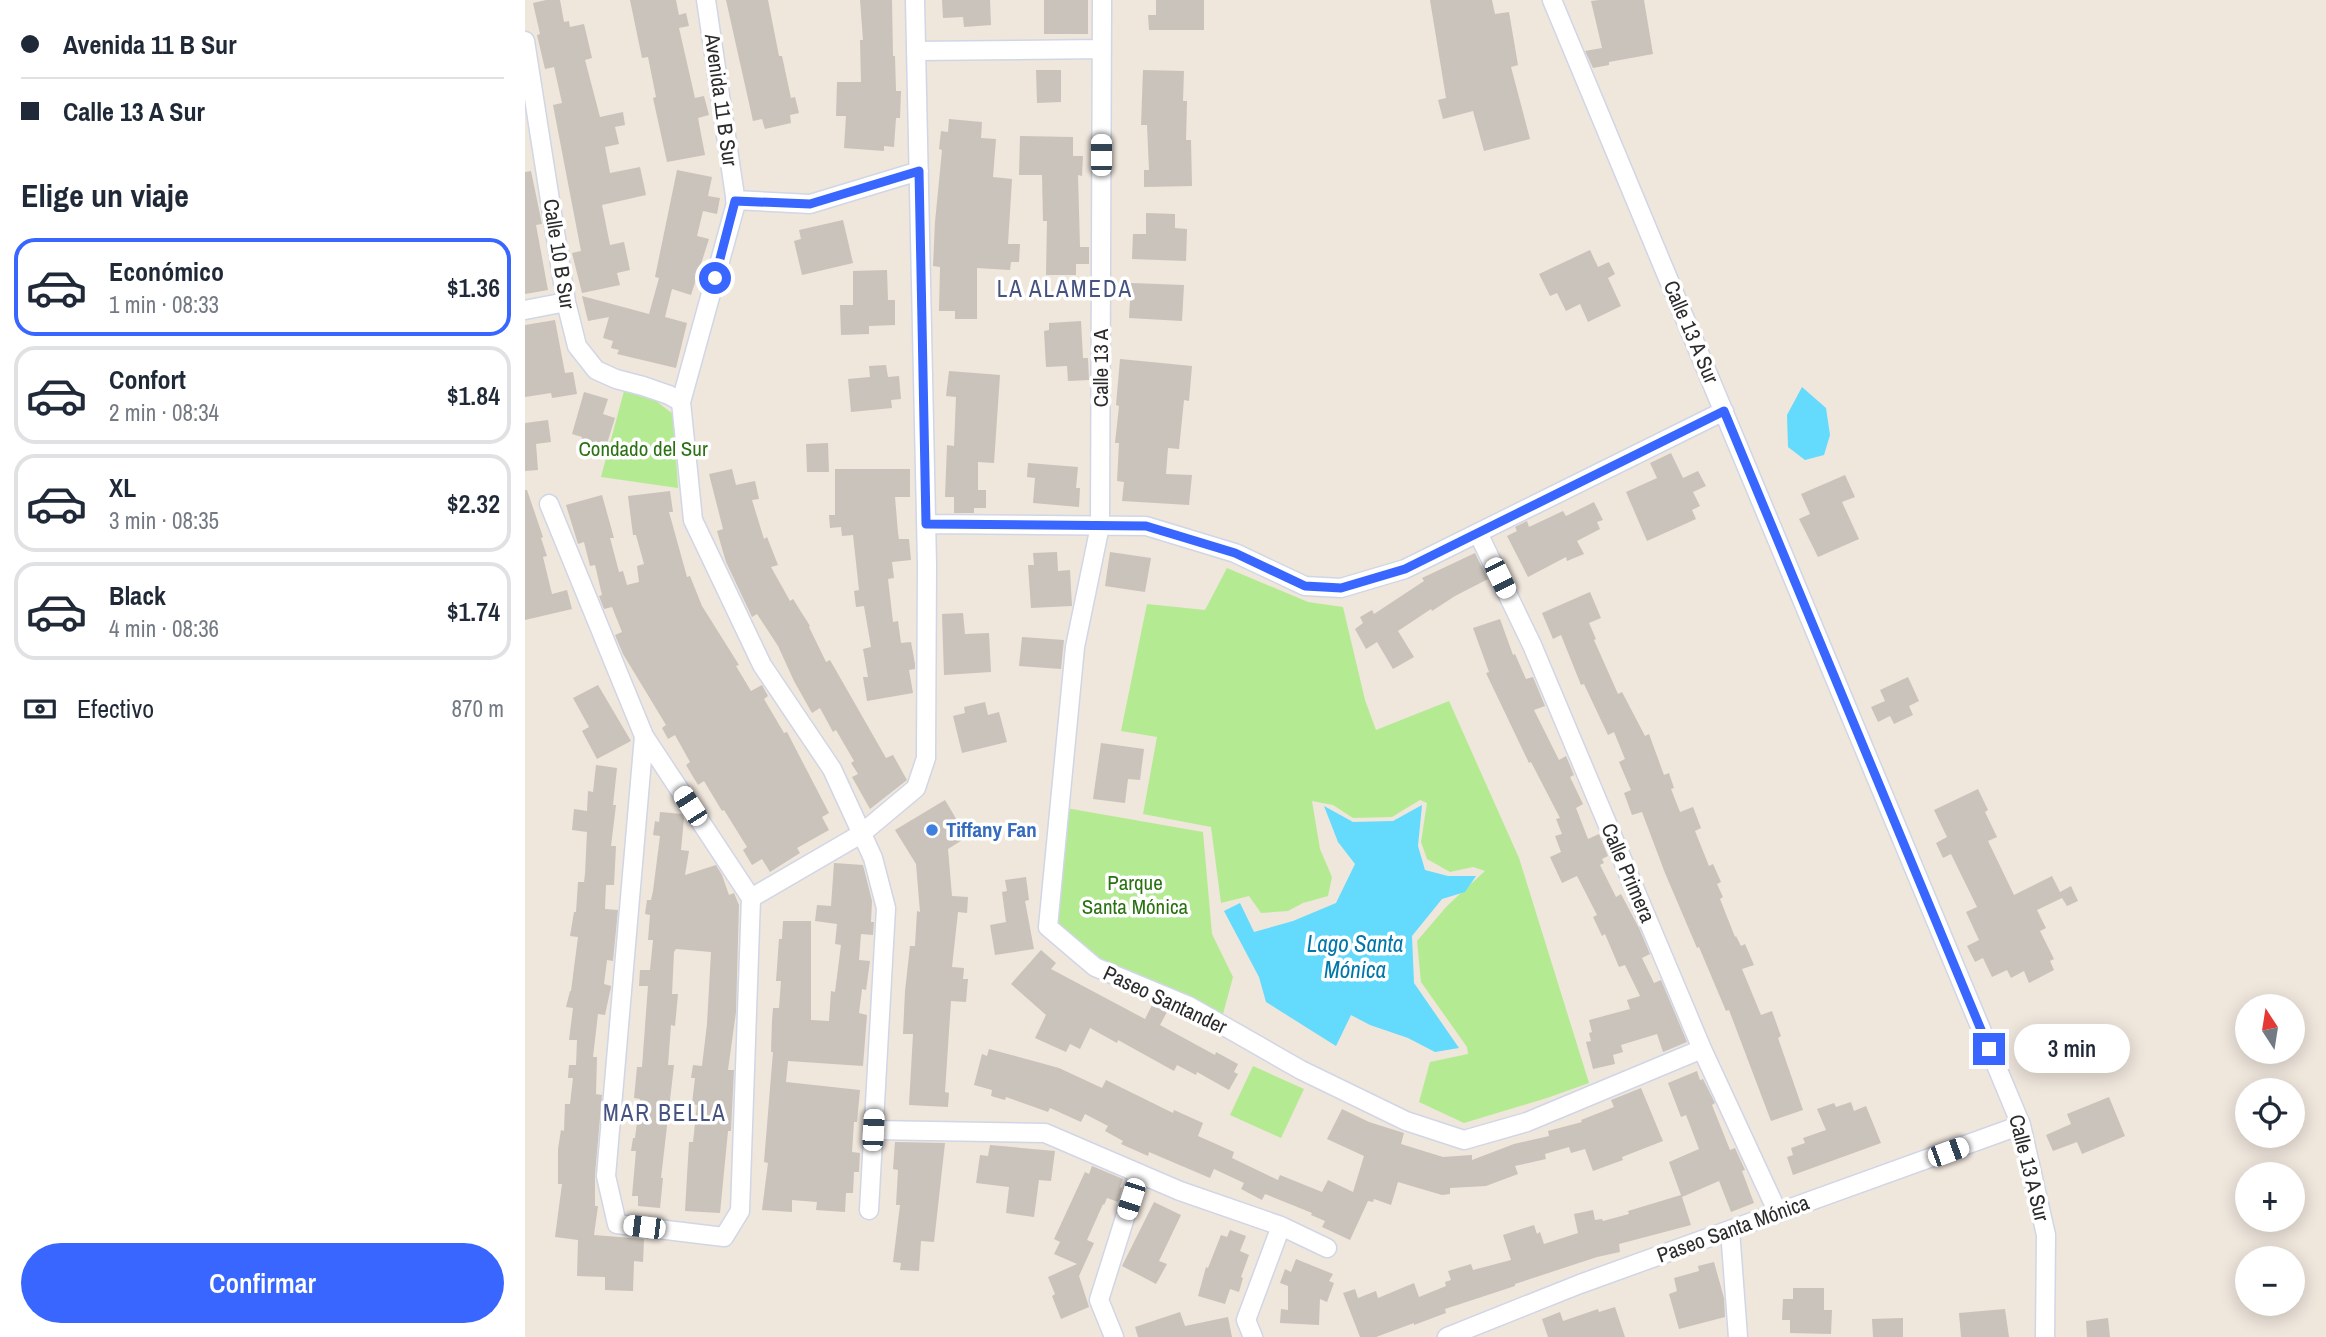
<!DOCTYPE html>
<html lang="es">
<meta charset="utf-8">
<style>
body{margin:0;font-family:"Archivo Narrow",sans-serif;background:#f6f6f7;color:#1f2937;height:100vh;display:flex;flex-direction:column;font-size:26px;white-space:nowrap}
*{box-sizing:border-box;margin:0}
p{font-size:23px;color:#747a83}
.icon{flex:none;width:38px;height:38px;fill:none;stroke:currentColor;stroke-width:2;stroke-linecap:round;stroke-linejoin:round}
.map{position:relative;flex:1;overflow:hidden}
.sheet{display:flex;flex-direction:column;background:#fff;width:525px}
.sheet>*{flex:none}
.guide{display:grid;align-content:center;height:154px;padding:0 21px;background:#fff}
.needle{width:46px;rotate:348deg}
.buttons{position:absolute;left:1710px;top:994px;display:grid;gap:14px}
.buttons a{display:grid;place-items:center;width:70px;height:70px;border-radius:50%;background:#fff;box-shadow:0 4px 18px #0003;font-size:35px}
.end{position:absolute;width:32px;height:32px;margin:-16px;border:9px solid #3866ff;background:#fff;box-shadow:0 0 0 4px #fff}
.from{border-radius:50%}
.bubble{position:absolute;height:49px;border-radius:24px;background:#fff;box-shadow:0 4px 18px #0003;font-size:23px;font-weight:600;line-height:49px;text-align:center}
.car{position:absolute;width:21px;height:42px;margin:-21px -10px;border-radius:9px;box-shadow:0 0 5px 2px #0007;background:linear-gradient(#fff 24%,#345 0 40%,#fff 0 76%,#345 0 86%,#fff 0)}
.guide b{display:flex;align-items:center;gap:24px;height:66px;font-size:26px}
.guide b+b{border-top:2px solid #e0e1e3}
.guide i{width:18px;height:18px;background:#1f2937}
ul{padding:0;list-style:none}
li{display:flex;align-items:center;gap:21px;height:98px;margin:0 14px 10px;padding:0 7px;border:4px solid #e0e1e3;border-radius:21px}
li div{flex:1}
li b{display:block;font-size:26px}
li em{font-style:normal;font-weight:600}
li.on{border-color:#3866ff}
li>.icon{width:63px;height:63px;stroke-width:1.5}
h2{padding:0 21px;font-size:32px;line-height:84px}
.pay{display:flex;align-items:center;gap:18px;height:77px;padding:0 21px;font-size:26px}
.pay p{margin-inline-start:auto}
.primary-button{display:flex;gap:14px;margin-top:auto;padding:14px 21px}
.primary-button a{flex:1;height:80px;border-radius:42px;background:#3866ff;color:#fff;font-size:28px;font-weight:600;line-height:80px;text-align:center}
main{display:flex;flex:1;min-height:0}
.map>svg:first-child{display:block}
.green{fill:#b4eb92}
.water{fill:#64dafc}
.building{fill:#cac3bb}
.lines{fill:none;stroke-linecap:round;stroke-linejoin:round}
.minor-casing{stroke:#d1d6e6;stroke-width:21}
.minor{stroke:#fff;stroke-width:18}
.route{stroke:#3866ff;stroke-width:9}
.shop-dot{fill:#3f7fe0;stroke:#fff;stroke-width:2.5}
.labels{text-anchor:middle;stroke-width:7;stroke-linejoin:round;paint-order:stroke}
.street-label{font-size:21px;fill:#2b2b2b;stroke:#fff}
.park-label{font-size:21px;fill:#2a7112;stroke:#fff}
.shop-label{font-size:21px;font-weight:bold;fill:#366cbe;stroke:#fff;text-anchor:start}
.neighbourhood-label{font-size:23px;letter-spacing:2px;fill:#465381;stroke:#fff}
.water-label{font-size:23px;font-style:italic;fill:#07a;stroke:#fff}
</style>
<main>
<section class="sheet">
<div class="guide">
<b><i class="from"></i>Avenida 11 B Sur</b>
<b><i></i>Calle 13 A Sur</b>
</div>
<h2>Elige un viaje</h2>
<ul>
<li class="on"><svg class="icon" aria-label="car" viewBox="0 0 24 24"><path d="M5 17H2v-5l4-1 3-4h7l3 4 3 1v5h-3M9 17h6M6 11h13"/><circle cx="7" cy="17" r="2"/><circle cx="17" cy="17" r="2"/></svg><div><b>Económico</b><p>1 min · 08:33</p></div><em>$1.36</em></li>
<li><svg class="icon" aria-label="car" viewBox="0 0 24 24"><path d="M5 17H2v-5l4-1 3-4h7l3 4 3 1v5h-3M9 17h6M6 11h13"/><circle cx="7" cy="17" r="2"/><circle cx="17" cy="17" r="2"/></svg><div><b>Confort</b><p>2 min · 08:34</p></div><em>$1.84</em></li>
<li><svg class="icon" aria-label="car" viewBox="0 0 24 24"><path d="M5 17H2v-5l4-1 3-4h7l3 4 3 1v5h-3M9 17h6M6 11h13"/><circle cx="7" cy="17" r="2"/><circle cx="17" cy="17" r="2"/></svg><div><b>XL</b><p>3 min · 08:35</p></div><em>$2.32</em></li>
<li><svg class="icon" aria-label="car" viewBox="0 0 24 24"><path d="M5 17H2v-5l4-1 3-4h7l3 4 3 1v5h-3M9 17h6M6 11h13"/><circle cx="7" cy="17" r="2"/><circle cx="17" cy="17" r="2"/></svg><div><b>Black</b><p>4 min · 08:36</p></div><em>$1.74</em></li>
</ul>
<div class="pay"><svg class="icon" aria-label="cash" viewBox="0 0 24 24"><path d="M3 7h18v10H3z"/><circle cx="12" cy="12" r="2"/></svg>Efectivo<p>870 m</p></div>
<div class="primary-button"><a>Confirmar</a></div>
</section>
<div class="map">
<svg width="1801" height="1337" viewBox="0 0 1801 1337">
<rect width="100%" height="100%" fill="#efe6dc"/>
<!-- green -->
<path class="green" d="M99,391L131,401L148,414L153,488L76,477Z
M702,568L783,602L818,607L840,700L851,730L924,701L994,858L1064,1083L1022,1098L939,1123L894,1102L905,1062L943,1054L942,1047L896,982L892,941L922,906L960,871L948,867L925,872L902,859L896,842L902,803L895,800L867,817L828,818L808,805L787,801L795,849L807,877L803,896L778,903L763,911L736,913L724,896L696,903L686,827L618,814L632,737L596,731L622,604L680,610Z
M541,808L678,832L687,934L708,977L698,1014L664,997L576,962L531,921Z
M728,1066L779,1089L756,1138L705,1115Z"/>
<!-- water -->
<path class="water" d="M1277,387L1301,408L1305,435L1299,455L1280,460L1263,447L1262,415Z
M897,805L893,846L900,870L923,876H951L940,892L917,899L887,936L889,983L934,1048L910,1052L883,1038L845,1025L826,1015L811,1046L741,1002L734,977L699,911L715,903L729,932L768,921L811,903L830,864L813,842L799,806L828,822L868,821Z"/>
<!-- building -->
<path class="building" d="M21,0H35L39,22L44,21L45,27L59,24L67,58L60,60L75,117L98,112L100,125L90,127L94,144L80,147L85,173L115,167L121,195L77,205L85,245L99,242L105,270L92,273L95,285L57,293L47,253L56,251L28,105L37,103L29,67L20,69L12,35L15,34L8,3Z
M105,0H151L154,15L161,13L164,26L154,28L170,98L179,96L184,115L173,118L180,155L142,162L128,98L131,97L123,57L117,58Z
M201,0H243L254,56H257L266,98L270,97L274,113L265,115L266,123L240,129L237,119L228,121Z
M335,0H367L368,56H370L371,91H376L375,118H371L369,147L359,146V151L319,148L321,116H311L312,82H336L335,40H338Z
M417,0H465L466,25L439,27L438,17L418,18Z
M519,0H563V34H519Z
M631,0H679V30H624L623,15H631Z
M905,0H967L970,14L984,12L993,65L986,67L1005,139L959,151L948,111L918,119L913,100L921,98Z
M1074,0H1119L1128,54L1084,62V65L1068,68L1060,51L1077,48L1066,1Z
M511,70H536V102L512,103Z
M618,70L659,71L658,101H662L661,140H666L667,186L619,187V170H624L622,125H616Z
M424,119L457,122L456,138L471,139L468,177L487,179L483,244H495L494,262H486L485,270L452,268V319H430V311H414L415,267L408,266L410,222L417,150L414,149L416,131L423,132Z
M495,136L548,137V156H558L557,176L553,175L555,247H564V264H551V275H521L522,221H518L517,175H494Z
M152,170L187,177L183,196L195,198L192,214L178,211L172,236L184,239L166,295L147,289L140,317L162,323L151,368L92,354L94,350L86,348L88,341L78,338L84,317L63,321L57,296L124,314L134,278L130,277Z
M6,171L17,224L11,225L23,290L0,294V172Z
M621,213L650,214V228L662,229L661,261L607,259L608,234H621Z
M318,220L328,263L277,275L269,241L276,239L274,230Z
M1065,250L1073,267L1084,262L1090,274L1083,278L1096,306L1063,322L1055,304L1041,311L1032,293L1025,296L1014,274Z
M362,270L363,300H370V325L344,326V334L316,335L315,305H328V271Z
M606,283L659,285L657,321L604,318Z
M30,320L40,373L48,372L52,394L27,398L26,393L0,397V325Z
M556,321L558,358H563L564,380L543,381L542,366L521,367L519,331L524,330V323Z
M595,359L667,366L664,401L659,400L654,449L643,448L641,474L667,475L664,505L597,501L599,482L592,481L594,443H590L594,406L591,405Z
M361,365L363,377L374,376L376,399L366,400L367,408L326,412L323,379L345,377L344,366Z
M424,371L475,375L469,463L453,462V490H461V508H449V513H429V497H420L422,445L429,446L431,397L421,396Z
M59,392L83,399L78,414L90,418L80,450L56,443L57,437L47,434Z
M23,420L26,442L11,444L13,470L0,471V423Z
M303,443L304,472H282L281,444Z
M1146,453L1158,478L1173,471L1181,486L1168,492L1175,506L1167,510L1171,519L1122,541L1101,492L1132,478L1125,463Z
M503,463L553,467L551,488H555L554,507L508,503L510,478L502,477Z
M207,469L211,485L230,481L234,499L227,500L239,539L242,537L253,565L246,567L265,601L268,599L285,626L284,627L301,662L305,660L361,758L368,755L382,780L345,809L327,777L333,774L326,763L329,761L311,730L308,732L295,708L287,713L269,681L253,646L232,614L227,617L201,562L192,531L198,529L184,474Z
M310,469H385V497H370L373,533L374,539H384L386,560L367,562L369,578L363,579L368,622L373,621L376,643L386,642L390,664V669L384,670L388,693L342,701L338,677H343L338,649L346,647L339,606L331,607L329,591L334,590L328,535L317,536L316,527L305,528L304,515H310Z
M1320,475L1330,497L1317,502L1334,539L1293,557L1274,519L1285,514L1276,494Z
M0,490H2L18,537L16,538L22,556L18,557L27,594L42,590L47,609L0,620Z
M145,491L148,512H144L162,577L165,576L177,606L214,665L211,666L226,691L237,685L243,696L239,699L259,733L262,732L304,813L297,817L304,830L272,848L275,853L245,872L237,859L227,865L218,850L222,847L199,810L197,811L179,781L173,785L161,765L165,762L150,735L143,739L137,728L141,725L98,654L90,635L97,632L87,607L79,609L74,596L77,595L70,565L65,566L59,542L53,544L41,505L77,495L89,538H85L94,572L98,571L102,585L114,582L112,566L119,564L111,535H108L103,496Z
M1069,502L1078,520L1072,522L1075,529L1052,541L1059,554L1042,561L1041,557L1003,577L982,536L992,531L990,527L1002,521L1004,527L1038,511L1041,516Z
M532,552L533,571L545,570L547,606L506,608L503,565H509L508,553Z
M585,552L626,558L620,592L580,586Z
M950,553L963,579L930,596L907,611L906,609L873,631L889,657L868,669L852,642L841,649L830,629L838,623L835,617L847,610L849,614L899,581L897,578Z
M1065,592L1076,618L1064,623L1071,639L1069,640L1093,694L1097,692L1120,736L1124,734L1139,775L1144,773L1149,788L1146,789L1155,812L1168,807L1176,828L1170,831L1184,866L1188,864L1196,882L1192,884L1198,897L1195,899L1210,937L1211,936L1216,946L1220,944L1229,965L1217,969L1236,1015L1247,1011L1256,1036L1253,1038L1278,1110L1246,1121L1204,1010L1201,1011L1174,947L1172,948L1140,873L1117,812L1107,815L1099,793L1106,790L1094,762L1100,759L1089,732L1083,735L1059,684L1056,685L1036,635L1028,639L1017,613Z
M438,613L440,634L464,633L466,672L419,675L417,614Z
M975,619L988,655L990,654L1001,679L1008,677L1020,706L1009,710L1034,760L1041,756L1049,775L1045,777L1058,804L1051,808L1063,839L1074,834L1083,856L1077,859L1079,863L1075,865L1091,897L1096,894L1114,928L1125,954L1117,958L1129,983L1136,980L1162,1042L1138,1052L1132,1034L1096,1045L1098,1052L1088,1055L1090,1064L1068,1069L1061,1042L1066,1041L1064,1033L1067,1032L1064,1020L1105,1009L1102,1000L1115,996L1100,965L1094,967L1080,934L1077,936L1068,917L1072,915L1052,876L1037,883L1025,857L1036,852L1030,836L1037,834L1031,819L1035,818L1006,762L1004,763L961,673L964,672L948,628Z
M497,637L539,640L536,669L494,666Z
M1383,677L1394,701L1384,706L1388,715L1369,724L1365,716L1353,722L1346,707L1360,701L1355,690Z
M73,685L106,741L72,759L57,731L64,727L48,698Z
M460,702L463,715L474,712L482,742L437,753L428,716L440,713L439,707Z
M576,743L619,749L615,780L603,779L600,803L568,799Z
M71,765L92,768L88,805H91L86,846H91L89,885H81L80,909L93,910L88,961L82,960L79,984L86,986V987L80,1015L73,1014L68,1057H72L71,1094L77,1095L70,1175V1206H73L69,1235L119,1239L118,1262L109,1261L108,1291L80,1290V1277L52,1276L53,1240L30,1237L37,1184H33V1149L36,1130L39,1131L40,1104H45L48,1078H43L44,1065H51L52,1040H44L48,1008L41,1007L45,991H46L53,937L45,936L49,912H51L53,882H59L60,874L62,832L47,830L49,809L62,811L63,791L68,792Z
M1453,789L1463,810L1460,812L1472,837L1463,841L1489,895L1527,876L1535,892L1546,886L1553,901L1542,906L1537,898L1512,910L1521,928L1515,931L1529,959L1525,961L1529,970L1504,983L1499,971L1486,978L1482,970L1467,977L1458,958L1450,962L1442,946L1454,940L1441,912L1452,907L1426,854L1418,858L1411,843L1422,837L1409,810Z
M420,800L442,837L423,849L427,896L443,897L442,913L433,912L427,967L439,968L438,979H443L441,1002L426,1001L420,1092L424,1093L423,1107L384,1105L388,1034H378L380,991L385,946H390L392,911L395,912L391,864L370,830Z
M135,812L157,814L159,818L156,850L164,851L160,875L191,865L197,875L204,895L209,893L214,905L211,1012L203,1070H209L206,1131H203L195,1213L160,1211L164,1142H168L172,1105L167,1104L170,1078H166L168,1065L177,1066L182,1024L186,952L151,949L149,952L147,994H153L150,1026L146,1025L143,1065H149L136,1178H138L135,1208L113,1206V1196H107L111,1151H106L108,1138H110L115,1099L109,1098L112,1067H117L123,986H114L115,970H125L128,940H123L125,915L120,914L122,900H126L128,891L135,836L128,835L130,821L134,822Z
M309,863L338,865L347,901L346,922H349L348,935L336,934L334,960L345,961L341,990L337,989L334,1013L342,1015L338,1066L263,1061L261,1082L335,1090L332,1122H329L327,1152L335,1153L334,1172H329L328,1193H321L320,1212L291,1210L292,1202L267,1200V1212L237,1210L243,1163L239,1162L248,1052H246L247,1021L248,1008H254L256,981H251L254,939H257L258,921H286V1020L304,1021L306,991L310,992L316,945L310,944L312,924L290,921L292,905L306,906Z
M501,877L504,900L500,901L509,949L470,955L465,925L481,922L477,892L482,891L480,880Z
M516,950L531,963L526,969L620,1019L627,1005L642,1012L635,1025L690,1055L691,1052L713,1064L709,1072L713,1074L704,1090L672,1072L671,1075L652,1065L649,1071L593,1040L592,1043L565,1028L555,1049L545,1044L541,1052L510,1038L521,1015L486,984Z
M464,1049L534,1068L577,1088L581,1080L648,1113L649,1110L678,1123L673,1136L709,1152L707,1158L753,1180L755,1175L797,1192L803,1180L828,1192L839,1156L802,1139L817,1109L844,1122L879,1133L876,1144L918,1157L947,1155V1160L989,1144L1024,1136L1023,1131L1057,1122L1056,1120L1089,1107L1086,1100L1116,1088L1138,1141L1097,1157L1098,1160L1068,1171L1060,1149L1046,1153L1044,1147L1020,1154L1021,1159L990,1166L993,1174L961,1186L925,1188V1194L917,1195L873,1182L866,1205L849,1199L848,1202L843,1201L825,1240L797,1227L800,1221L786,1215L787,1213L740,1194L737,1200L716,1189L719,1183L689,1169L685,1178L624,1152L623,1156L596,1144L598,1141L580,1131L583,1126L560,1114L556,1122L525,1108L523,1112L481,1097L480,1100L466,1096L467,1090L449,1085L457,1054L462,1056Z
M1172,1071L1175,1080L1178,1079L1190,1103L1187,1105L1205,1150L1210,1148L1220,1170L1217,1171L1229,1203L1206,1212L1194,1181L1157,1197L1166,1225L1094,1244L1095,1252L1072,1257L990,1284V1286L920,1309L921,1313L889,1325V1323L851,1337H835L818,1293L830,1289L833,1298L851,1291L853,1298L889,1283L894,1297L921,1286L920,1282L926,1280L923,1271L946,1264L948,1270L986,1260L978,1235L1009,1225L1012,1234L1015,1232L1019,1244L1053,1233L1049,1214L1068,1210L1070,1220L1077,1219L1078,1221L1104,1214L1103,1211L1156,1195L1144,1162L1174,1149L1161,1115L1156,1117L1143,1083Z
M1584,1097L1600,1136L1557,1154L1552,1142L1528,1151L1521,1135L1546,1124L1542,1114Z
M1326,1102L1329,1111L1341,1106L1356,1143L1268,1175L1262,1157L1268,1155L1266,1148L1280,1143L1278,1138L1301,1130L1292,1109L1309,1103L1311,1107Z
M370,1142L420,1143L409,1242L396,1241L394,1271L375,1270L376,1263L368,1262L375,1205H371L373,1170L368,1169Z
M465,1145L530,1151L526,1181L514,1180L509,1217L481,1213L484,1187L451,1183L455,1155L463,1156Z
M567,1166L598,1179L595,1187L597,1188L593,1202L582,1198L579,1205L578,1204L562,1240L569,1243L554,1276L564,1307L536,1319L527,1296L530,1294L523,1277L552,1264L529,1254L535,1242L529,1239L560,1172L564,1174Z
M629,1202L656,1215L634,1261L642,1264L631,1284L597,1266Z
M705,1230L721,1236L715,1251L724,1255L716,1277L718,1278L714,1292L705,1289L700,1304L673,1296L681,1267L683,1268L696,1235L702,1237Z
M771,1259L808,1274L804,1281L809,1283L802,1302L795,1299L794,1325L755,1323L756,1309L763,1310V1286L755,1283L760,1269L766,1272Z
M1189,1262L1199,1298L1200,1317L1154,1329L1144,1294L1152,1291L1149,1278L1174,1271L1173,1266Z
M1268,1288H1299V1310H1307L1306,1334L1265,1333V1320H1257L1258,1299H1268Z
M1090,1307L1100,1337H1023L1017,1319L1035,1312L1038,1321L1073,1309L1074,1312Z
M1480,1309L1484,1337H1436L1434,1313Z
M655,1312L660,1326L703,1317L707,1337H613L610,1327Z
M1378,1318V1337H1348L1347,1319Z
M1583,1318L1585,1337H1562L1561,1321Z"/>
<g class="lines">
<!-- minor casing -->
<g class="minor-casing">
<path id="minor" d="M181,0L211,203L156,402L168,520L237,665L307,769L348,858L361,908L344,1210
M577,0L575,526L550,647L523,927L570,967L664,1006L776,1070L881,1121L939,1140L1002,1122L1177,1049
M1027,0L1496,1125L1521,1235L1520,1337
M0,41L41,302L52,346L71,370L91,379L118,386L144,395L156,402
M391,51L577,49
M210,200L285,204L394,171
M0,310L41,302
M24,504L119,736L226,898L215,1211L199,1237L92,1224L81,1176L119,736
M401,524L621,526L710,553L780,586L816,588L880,569L1199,411
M953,533L1007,645L1177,1049L1253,1213
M226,898L336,834L391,788L401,758L402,565L390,0
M348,1130L520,1133L655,1191L756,1226L802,1248
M1205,1230L1213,1337
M589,1337L574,1300L614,1173
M728,1337L721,1320L756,1226
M922,1337L1055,1284L1496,1125"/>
</g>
<!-- minor -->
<use href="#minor" class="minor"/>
</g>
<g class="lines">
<!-- route -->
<path class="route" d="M190,278L210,201L285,204L394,171L401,524L621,526L710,553L780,586L816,588L880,569L1199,411L1464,1049"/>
</g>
<!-- markers -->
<circle class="shop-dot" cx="407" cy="830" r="7"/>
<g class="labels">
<!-- street labels -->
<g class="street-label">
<text transform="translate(196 100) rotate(82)" y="7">Avenida 11 B Sur</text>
<text transform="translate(34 254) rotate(81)" y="7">Calle 10 B Sur</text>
<text transform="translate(1166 332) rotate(67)" y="7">Calle 13 A Sur</text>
<text transform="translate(576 368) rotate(-90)" y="7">Calle 13 A</text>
<text transform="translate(1103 873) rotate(67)" y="7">Calle Primera</text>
<text transform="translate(640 1000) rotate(25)" y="7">Paseo Santander</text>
<text transform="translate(1504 1168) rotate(76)" y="7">Calle 13 A Sur</text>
<text transform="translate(1208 1229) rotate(-20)" y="7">Paseo Santa Mónica</text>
</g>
<!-- park labels -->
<g class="park-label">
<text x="118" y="456">Condado del Sur</text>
<text x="610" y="890">Parque<tspan x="610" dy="24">Santa Mónica</tspan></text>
</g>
<!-- shop labels -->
<g class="shop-label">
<text x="421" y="837">Tiffany Fan</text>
</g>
<!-- neighbourhood labels -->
<g class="neighbourhood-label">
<text x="540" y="297">LA ALAMEDA</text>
<text x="140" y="1121">MAR BELLA</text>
</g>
<!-- water labels -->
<g class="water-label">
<text x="830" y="952">Lago Santa<tspan x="830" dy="26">Mónica</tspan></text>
</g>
</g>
</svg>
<div class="buttons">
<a><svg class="needle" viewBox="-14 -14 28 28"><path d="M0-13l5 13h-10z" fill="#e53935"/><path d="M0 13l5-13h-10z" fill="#747a83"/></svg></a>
<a><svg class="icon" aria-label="locate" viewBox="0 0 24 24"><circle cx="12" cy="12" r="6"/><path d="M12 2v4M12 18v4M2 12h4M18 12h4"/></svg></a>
<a>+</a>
<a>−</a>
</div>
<i class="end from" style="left:190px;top:278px"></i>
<i class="end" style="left:1464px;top:1049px"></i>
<div class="bubble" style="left:1489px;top:1024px;width:116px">3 min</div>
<i class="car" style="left:576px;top:155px;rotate:0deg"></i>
<i class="car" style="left:975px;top:578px;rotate:154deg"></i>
<i class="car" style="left:165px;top:806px;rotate:327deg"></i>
<i class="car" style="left:348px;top:1130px;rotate:3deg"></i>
<i class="car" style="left:1423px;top:1152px;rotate:70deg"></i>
<i class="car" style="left:606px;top:1199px;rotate:198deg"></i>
<i class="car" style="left:119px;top:1227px;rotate:277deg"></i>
</div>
</main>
